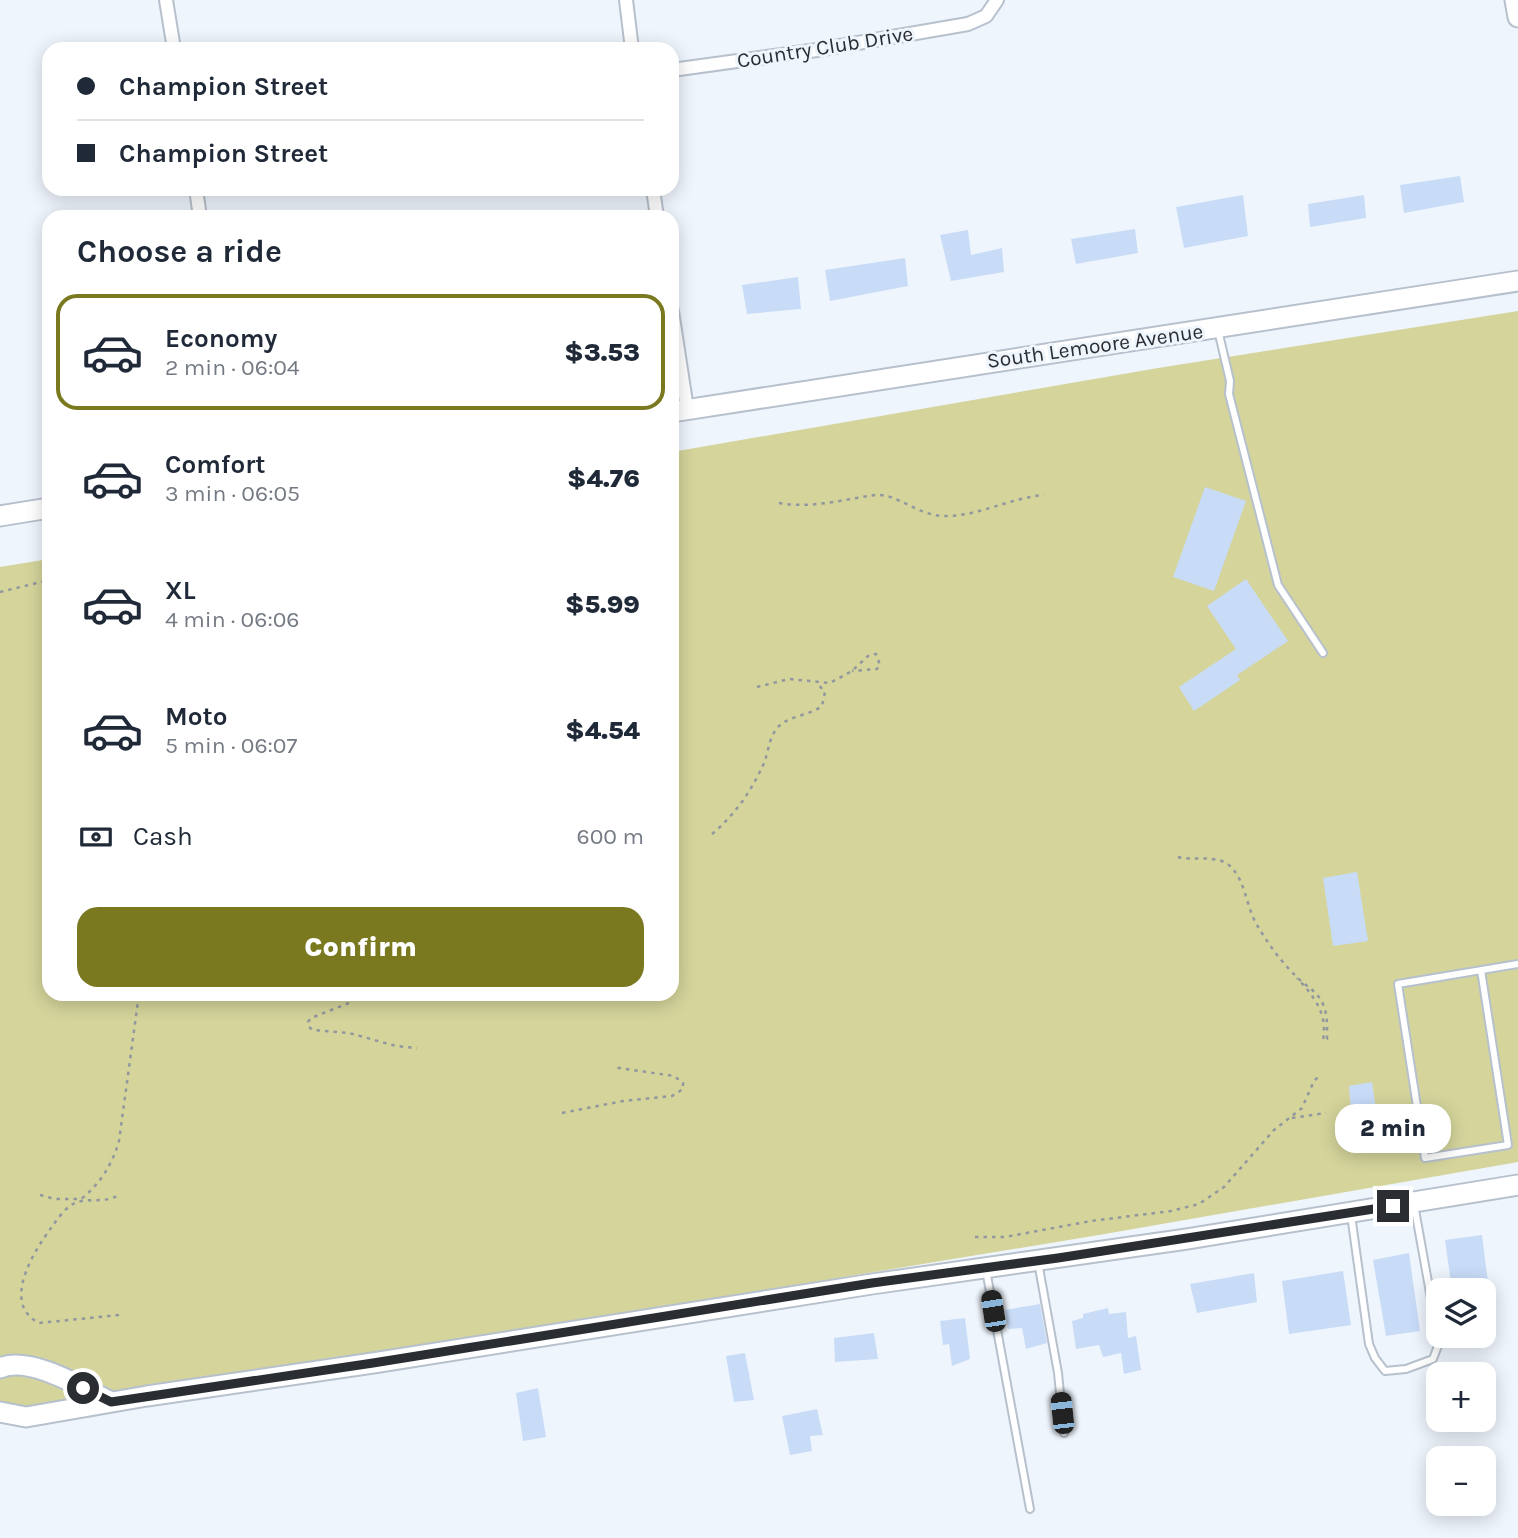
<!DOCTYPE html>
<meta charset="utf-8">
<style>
body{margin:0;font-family:Karla,sans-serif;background:#f2f2f3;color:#1f2937;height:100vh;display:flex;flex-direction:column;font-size:26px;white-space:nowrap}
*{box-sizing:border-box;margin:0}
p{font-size:23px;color:#747a83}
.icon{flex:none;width:38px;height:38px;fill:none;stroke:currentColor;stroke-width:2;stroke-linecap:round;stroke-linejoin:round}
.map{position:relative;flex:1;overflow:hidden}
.panel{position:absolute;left:42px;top:210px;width:637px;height:791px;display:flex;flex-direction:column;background:#fff;border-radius:21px;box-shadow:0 4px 18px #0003}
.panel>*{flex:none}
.guide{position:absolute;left:42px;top:42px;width:637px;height:154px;border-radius:21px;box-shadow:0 4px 18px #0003;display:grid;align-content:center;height:154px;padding:0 35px;background:#fff}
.tools{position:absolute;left:1426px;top:1278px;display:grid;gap:14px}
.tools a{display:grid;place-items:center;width:70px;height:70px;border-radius:14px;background:#fff;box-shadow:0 4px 18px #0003;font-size:35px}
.end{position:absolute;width:32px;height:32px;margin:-16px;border:9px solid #2a2d32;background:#fff;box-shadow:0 0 0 4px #fff}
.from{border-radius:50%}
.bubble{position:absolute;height:49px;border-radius:21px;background:#fff;box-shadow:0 4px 18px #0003;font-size:23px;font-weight:800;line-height:49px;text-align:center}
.car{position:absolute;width:21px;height:42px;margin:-21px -10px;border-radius:9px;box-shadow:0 0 5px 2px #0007;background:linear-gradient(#222 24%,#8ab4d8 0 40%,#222 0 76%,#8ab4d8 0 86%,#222 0)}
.guide b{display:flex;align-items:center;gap:24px;height:66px;font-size:26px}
.guide b+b{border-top:2px solid #e0e1e3}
.guide i{width:18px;height:18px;background:#1f2937}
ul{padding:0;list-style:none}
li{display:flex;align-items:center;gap:21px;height:116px;margin:0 14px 10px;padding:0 21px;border:4px solid transparent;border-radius:21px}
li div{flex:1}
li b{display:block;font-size:26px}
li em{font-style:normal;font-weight:800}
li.on{border-color:#7b7920}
li>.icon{width:63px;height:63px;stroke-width:1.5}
h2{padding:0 35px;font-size:32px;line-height:84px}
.pay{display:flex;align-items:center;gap:18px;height:77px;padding:0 35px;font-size:26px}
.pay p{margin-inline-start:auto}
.cta{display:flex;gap:14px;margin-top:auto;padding:14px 35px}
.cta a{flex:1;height:80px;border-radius:21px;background:#7b7920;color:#fff;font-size:28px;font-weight:800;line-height:80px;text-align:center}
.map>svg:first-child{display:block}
.green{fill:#d4d49b}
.building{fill:#c8dcf8}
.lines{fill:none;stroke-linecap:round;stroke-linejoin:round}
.lane-casing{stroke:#b7c1cd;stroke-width:10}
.street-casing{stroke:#b7c1cd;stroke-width:16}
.secondary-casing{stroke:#b7c1cd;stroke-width:23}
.path{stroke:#93979e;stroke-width:2.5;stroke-dasharray:3.5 5;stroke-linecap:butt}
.lane{stroke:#fff;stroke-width:6}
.street{stroke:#fff;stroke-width:12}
.secondary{stroke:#fff;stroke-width:19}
.route{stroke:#2a2d32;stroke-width:9}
.labels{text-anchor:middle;stroke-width:6;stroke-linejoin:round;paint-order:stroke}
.street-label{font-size:21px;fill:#2a2d32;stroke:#eff5fd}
</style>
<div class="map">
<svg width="1518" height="1538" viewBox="0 0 1518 1538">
<rect width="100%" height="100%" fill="#eff5fd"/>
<!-- green -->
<path class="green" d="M1518,311V1162L1099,1235L0,1416V567L49,559V994H672V452L1158,368Z"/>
<!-- building -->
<path class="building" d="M1460,176L1464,202L1404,213L1400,185Z
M1243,195L1248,236L1184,248L1176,207Z
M1364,195L1366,218L1310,227L1308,204Z
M1135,229L1138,253L1076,264L1071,239Z
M968,230L971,255L1002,248L1004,272L951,281L940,235Z
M905,258L908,286L830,301L825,270Z
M798,277L801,309L747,314L742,285Z
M1205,487L1246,501L1214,591L1173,577Z
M1246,579L1288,641L1237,675L1240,680L1194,711L1179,687L1236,649L1207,606Z
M1357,872L1368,941L1333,946L1323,878Z
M1372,1082L1381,1143L1358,1147L1355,1125L1352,1126L1349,1086Z
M1482,1235L1489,1290H1452L1445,1240Z
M1409,1253L1420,1331L1386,1336L1373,1260Z
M1343,1271L1351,1325L1289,1334L1282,1281Z
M1254,1273L1257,1302L1197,1313L1190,1284Z
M1040,1304L1047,1343L1026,1349L1022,1328L1008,1329L1005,1310Z
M1108,1308L1109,1314L1126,1312L1128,1338L1136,1336L1141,1370L1124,1374L1121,1353L1103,1357L1099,1345L1076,1349L1072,1321L1083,1318V1314Z
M965,1318L970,1359L952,1366L949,1344L943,1345L940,1321Z
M874,1333L878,1359L835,1362L834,1338Z
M745,1353L754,1400L734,1402L726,1356Z
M538,1388L546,1437L523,1441L516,1393Z
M817,1409L823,1435L810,1436L812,1451L790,1455L782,1416Z"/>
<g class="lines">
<!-- lane casing -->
<g class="lane-casing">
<path id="lane" d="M1218,330L1230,381L1229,394L1278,585L1323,653
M1481,970L1508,1145L1425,1158L1398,984L1518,964
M1351,1215L1369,1344L1375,1358L1385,1371L1406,1369L1433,1359L1439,1343L1414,1204
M1038,1262L1058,1373L1064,1433
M986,1270L1030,1509"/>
</g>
<!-- street casing -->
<g class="street-casing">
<path id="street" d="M166,0L174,49
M626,0L632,49
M672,70L817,50L968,24L986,16L997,0
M196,189L200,217
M653,189L657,217
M672,311L687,409"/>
</g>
<!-- secondary casing -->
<g class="secondary-casing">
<path id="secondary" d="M1515,0L1518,17
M672,412L1518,281
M0,516L49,508
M0,1368C30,1355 83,1388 111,1402
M0,1412L26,1417L147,1396L373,1363L872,1284L1187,1239L1518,1185"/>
</g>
<!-- path -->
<path class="path" d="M779,503C812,509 844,499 876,495C896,493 917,515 943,516C977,517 1009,498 1044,495
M0,592L49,580
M757,687L789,679L830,683L852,671L869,655L876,654L880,665L877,669L852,671
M712,834C735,815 752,790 764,763C768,753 769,740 775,731C785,715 808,717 822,706L825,692L817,683
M1178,857C1194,861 1217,854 1230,866C1246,881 1246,907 1257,925C1267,942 1281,962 1296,976C1305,986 1315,989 1322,1002C1328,1014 1327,1026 1327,1039L1323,1040C1328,1014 1314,996 1297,978
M349,1003L311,1018L308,1022L309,1027L313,1030L349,1033L396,1046L417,1048
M562,1113L623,1101L672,1096L683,1089V1083L674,1076L613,1067
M1292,1118L1326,1113
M40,1195L55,1199H81C100,1184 112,1165 119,1141L139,994
M975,1237H1005L1091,1221L1171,1211L1199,1204L1224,1187L1274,1130L1302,1108L1314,1081L1320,1075
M119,1315L39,1323C0,1303 35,1250 51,1228C57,1220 64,1209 73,1204C88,1196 105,1205 120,1194"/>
<!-- lane -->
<use href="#lane" class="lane"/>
<!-- street -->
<use href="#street" class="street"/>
<!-- secondary -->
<use href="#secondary" class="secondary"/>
</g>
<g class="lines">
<!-- route -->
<path class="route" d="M83,1388L111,1402L373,1363L872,1283L1058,1258L1393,1206"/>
</g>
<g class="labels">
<!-- street labels -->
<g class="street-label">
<text transform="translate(825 47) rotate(-9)" y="7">Country Club Drive</text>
<text transform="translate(1095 346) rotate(-8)" y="7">South Lemoore Avenue</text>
</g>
</g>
</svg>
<div class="tools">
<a><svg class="icon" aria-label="layers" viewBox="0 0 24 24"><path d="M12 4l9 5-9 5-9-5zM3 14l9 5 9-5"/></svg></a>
<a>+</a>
<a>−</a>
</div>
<i class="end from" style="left:83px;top:1388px"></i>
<i class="end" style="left:1393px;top:1206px"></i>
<div class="bubble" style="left:1335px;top:1104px;width:116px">2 min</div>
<i class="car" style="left:993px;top:1311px;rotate:351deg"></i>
<i class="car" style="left:1062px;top:1413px;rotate:354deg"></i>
<div class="guide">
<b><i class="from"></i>Champion Street</b>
<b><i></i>Champion Street</b>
</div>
<section class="panel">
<h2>Choose a ride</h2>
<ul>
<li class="on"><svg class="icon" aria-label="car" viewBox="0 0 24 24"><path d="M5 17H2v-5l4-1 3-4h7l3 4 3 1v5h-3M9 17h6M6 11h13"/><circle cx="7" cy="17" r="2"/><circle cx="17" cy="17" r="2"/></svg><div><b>Economy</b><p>2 min · 06:04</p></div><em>$3.53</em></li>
<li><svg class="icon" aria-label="car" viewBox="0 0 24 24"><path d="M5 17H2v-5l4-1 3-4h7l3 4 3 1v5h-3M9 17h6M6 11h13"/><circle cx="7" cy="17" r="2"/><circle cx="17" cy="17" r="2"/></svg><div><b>Comfort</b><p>3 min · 06:05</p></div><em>$4.76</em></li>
<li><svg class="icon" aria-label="car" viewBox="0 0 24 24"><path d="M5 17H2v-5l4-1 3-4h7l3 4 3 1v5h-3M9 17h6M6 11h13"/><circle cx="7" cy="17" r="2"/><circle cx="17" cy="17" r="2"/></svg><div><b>XL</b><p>4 min · 06:06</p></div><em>$5.99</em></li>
<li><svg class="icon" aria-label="car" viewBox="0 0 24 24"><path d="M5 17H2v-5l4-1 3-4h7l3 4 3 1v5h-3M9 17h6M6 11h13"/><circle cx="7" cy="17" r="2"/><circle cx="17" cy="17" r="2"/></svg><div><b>Moto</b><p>5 min · 06:07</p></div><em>$4.54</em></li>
</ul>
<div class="pay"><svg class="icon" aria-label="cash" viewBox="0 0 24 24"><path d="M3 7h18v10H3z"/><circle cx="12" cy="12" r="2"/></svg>Cash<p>600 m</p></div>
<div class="cta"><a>Confirm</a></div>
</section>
</div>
